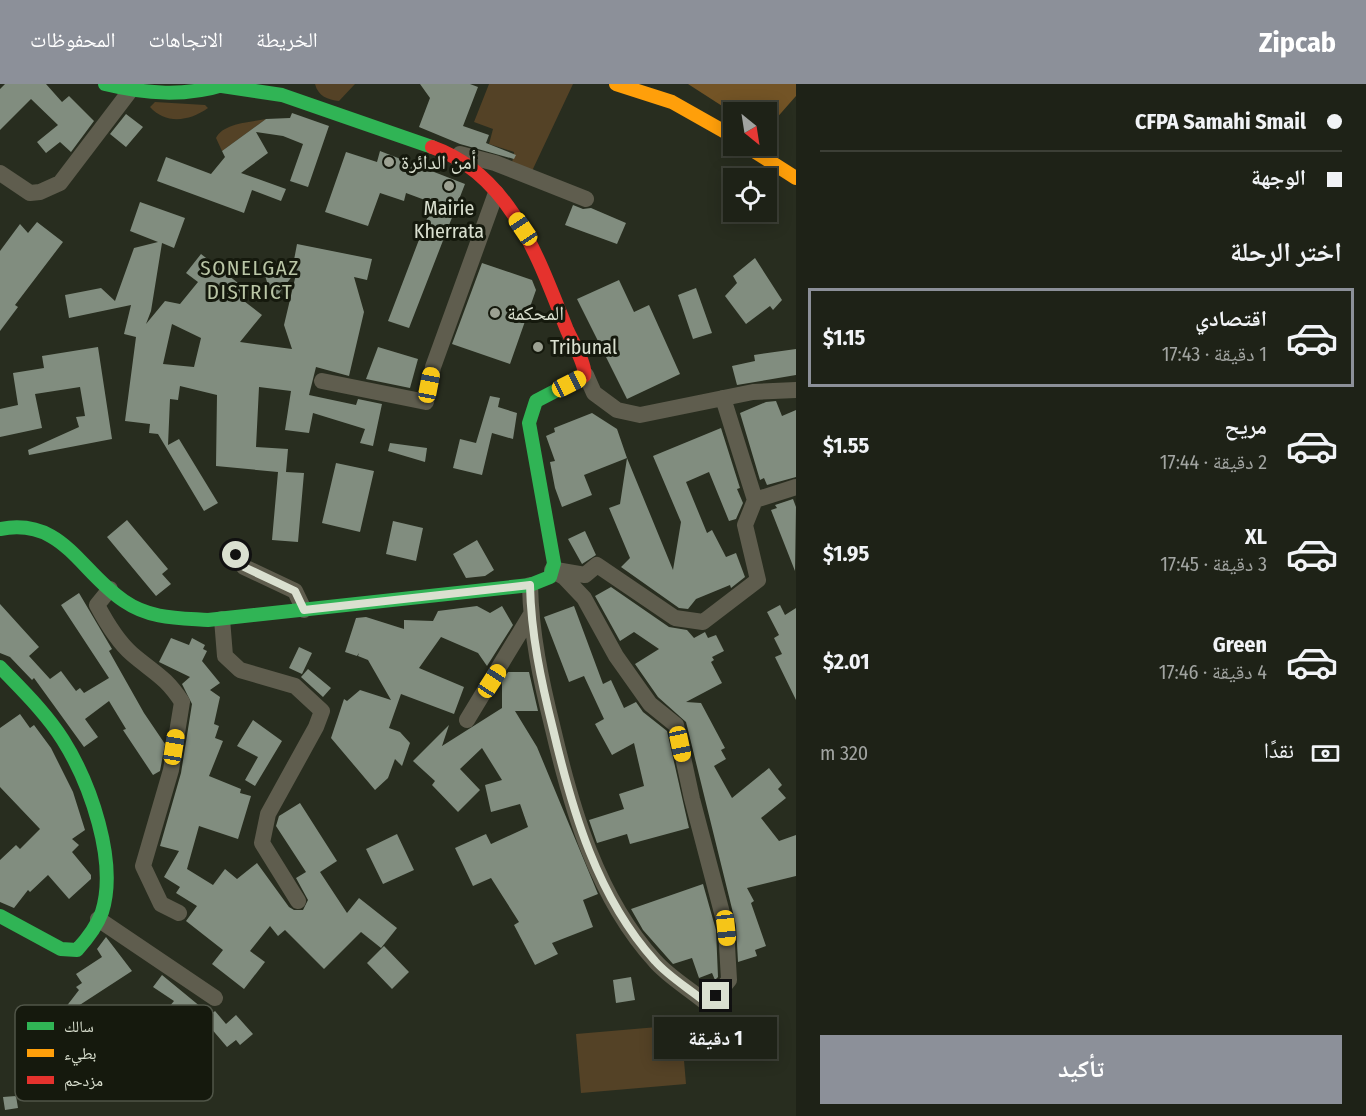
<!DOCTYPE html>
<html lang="ar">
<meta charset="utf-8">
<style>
body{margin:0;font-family:"Fira Sans Condensed","Noto Naskh Arabic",sans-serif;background:#2b2f24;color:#f1f3f6;direction:rtl;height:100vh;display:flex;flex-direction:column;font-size:22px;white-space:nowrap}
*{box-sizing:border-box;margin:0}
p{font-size:20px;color:#a1a4a1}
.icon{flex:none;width:33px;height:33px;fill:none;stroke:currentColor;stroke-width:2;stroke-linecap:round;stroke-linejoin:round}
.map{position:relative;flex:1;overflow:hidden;direction:ltr}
.sheet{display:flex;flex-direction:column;background:#1e2217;width:570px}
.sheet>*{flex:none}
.top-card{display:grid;align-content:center;height:132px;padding:0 24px;background:#1e2217}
.needle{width:39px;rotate:150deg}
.fabs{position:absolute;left:723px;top:18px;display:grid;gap:12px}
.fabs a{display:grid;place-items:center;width:54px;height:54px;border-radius:0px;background:#1e2217;box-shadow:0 3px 15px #0003,0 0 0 2px #3c3f36;font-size:30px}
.end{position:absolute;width:27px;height:27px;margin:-14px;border:8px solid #dae0d0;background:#111;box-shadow:0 0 0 3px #111}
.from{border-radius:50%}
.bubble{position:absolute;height:42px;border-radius:0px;background:#1e2217;box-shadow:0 3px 15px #0003,0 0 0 2px #3c3f36;font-size:20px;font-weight:700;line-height:42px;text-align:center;direction:rtl}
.car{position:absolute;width:18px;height:36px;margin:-18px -9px;border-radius:8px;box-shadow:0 0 4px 2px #0007;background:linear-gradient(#f5c518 24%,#345 0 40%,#f5c518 0 76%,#345 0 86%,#f5c518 0)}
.top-card b{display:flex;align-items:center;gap:21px;height:57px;font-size:22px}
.top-card b+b{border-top:2px solid #3c3f36}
.top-card i{width:15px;height:15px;background:#f1f3f6}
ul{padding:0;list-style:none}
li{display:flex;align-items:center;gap:18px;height:99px;margin:0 12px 9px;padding:0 12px;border:3px solid transparent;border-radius:0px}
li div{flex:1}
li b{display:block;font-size:22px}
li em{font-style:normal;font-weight:700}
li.active{border-color:#8c9099}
li>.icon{width:54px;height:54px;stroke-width:1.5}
h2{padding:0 24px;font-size:27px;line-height:72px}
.pay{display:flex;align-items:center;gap:15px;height:66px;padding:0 24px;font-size:22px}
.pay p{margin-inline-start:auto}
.cta{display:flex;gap:12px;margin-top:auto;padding:12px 24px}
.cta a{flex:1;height:69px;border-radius:0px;background:#8c9099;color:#fff;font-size:24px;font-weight:700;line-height:69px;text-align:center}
header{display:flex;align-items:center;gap:36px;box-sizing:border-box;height:84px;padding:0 30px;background:#8c9099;color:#fff}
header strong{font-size:28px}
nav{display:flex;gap:33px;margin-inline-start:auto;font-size:21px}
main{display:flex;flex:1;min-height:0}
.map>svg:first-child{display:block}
.green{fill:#544226}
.forest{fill:#735426}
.building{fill:#818d7f;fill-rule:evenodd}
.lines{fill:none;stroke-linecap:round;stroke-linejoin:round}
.street{stroke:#5f5d4e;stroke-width:16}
.fast{stroke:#30b455;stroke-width:14}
.slow{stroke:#ff9f0a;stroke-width:14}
.jam{stroke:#e5322d;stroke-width:14}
.route{stroke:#dae0d0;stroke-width:8}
.poi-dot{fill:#9ca192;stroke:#15190d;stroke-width:2}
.labels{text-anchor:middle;stroke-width:6;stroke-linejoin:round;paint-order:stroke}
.poi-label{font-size:20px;fill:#dae0d0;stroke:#15190d;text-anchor:start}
.neighbourhood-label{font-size:21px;letter-spacing:1.5px;fill:#bac6a6;stroke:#15190d}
.key{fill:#15190d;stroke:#505548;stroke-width:1.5}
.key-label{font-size:16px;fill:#dae0d0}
</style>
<header>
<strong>Zipcab</strong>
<nav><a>الخريطة</a><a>الاتجاهات</a><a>المحفوظات</a></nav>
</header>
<main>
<section class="sheet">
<div class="top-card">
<b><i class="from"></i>CFPA Samahi Smail</b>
<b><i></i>الوجهة</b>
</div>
<h2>اختر الرحلة</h2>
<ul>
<li class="active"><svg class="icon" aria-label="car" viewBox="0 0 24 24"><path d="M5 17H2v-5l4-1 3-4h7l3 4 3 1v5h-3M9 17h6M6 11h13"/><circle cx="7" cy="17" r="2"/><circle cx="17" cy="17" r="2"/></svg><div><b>اقتصادي</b><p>1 دقيقة · 17:43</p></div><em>$1.15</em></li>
<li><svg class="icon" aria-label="car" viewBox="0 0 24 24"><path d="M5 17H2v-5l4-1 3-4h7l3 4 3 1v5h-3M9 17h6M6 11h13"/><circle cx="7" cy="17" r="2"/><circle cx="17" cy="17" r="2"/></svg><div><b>مريح</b><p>2 دقيقة · 17:44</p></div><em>$1.55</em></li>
<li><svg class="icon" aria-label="car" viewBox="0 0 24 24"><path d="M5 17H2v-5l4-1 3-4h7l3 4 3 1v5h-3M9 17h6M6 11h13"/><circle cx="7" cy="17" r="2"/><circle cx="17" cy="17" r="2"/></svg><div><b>XL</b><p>3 دقيقة · 17:45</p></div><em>$1.95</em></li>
<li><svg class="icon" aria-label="car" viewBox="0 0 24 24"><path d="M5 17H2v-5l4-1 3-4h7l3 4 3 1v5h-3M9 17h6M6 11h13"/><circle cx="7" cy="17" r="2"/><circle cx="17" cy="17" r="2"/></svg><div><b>Green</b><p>4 دقيقة · 17:46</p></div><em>$2.01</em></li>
</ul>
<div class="pay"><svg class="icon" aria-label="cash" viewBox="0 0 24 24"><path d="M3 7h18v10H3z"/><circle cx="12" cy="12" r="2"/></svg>نقدًا<p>320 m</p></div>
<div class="cta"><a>تأكيد</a></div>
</section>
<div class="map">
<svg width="796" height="1032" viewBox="0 0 796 1032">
<rect width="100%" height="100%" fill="#282d1f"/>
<!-- green -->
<path class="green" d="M315,0H355L339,17C328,16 318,12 315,0Z
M489,0H573L532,87L512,79L514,68L489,60L493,45L474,38Z
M155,18L205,21L208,24C190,37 166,41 150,23Z
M266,35L222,67L216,54C223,39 251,38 266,35Z
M681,941L686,1000L581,1009L576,950Z"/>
<!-- forest -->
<path class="forest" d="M688,0H796V12L767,45L766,28L733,29Z"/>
<!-- building -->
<path class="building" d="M5,0H46L62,18L69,12L94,37L71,68L60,58L46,69L37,58L58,41L31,15L0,46V5Z
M420,0H470L478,3L463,42L489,51L486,59L516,71L514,75L460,60L419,43L430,14Z
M292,29L329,42L308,103L290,97L303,60L283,52L256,48L268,69L241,89L286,105L281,117L252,106L244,129L157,97L166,73L211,90L225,73L222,67L266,35L290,34Z
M126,30L143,43L126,63L110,50Z
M380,67L465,100L409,244L388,237L433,119L406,109L404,117L380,109L368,142L325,128L346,68L377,78Z
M140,118L185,134L174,164L162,159L151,227L146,240L165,217L180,220L198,198L186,189L201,170L247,206L240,214L262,231L240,258L292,265L284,241L297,186L273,217L263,185L291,192L297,160L372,175L367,196L354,193L364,228L349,292L316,283L309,311L356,321L358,315L382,320L373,362L360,359L365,345L313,329L309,349L285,346L291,307L259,303L256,363L288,365L286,388L304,389L298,458L272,456L278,388L216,382L217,311L180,302L178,316L170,315L168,361L179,355L218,419L204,427L158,350L149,349L150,340L125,337L136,253L124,250L131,221L69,234L65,211L101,204L115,217L134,164L158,158L130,147ZM172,240L201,254L194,283L163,280Z
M573,121L583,125L591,124L626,139L617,160L565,141Z
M37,138L63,158L15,221L18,223L0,247V167L20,140L28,149Z
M755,174L782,216L773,226L770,222L746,240L725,212L737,199L733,192Z
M482,179L532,196L536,206L510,280L452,260Z
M619,196L634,228L649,221L680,290L627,315L577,215Z
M696,204L712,249L693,255L678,211Z
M98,263L112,355L29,371L28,366L79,343L76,333L85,332L80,303L35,310L42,344L0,353V325L18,321L13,289L44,284L42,272Z
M378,263L418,275L410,304L366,295Z
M796,265V291L737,301L732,282L755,277L754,271Z
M490,312L500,314L498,323L517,329L513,355L492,349L482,391L453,384L460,355L476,359Z
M776,317L782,332L796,326V393L767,401L764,394L760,396L740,329L766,318Z
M592,329L617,345L627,374L584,391L592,411L562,423L555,404L550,378L555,377L546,352L555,348L554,344Z
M721,344L740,404L737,405L743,419L736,435L729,437L709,388L686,398L707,449L712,446L726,473L736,469L745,493L731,504L730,501L696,515L688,525L679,524L621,483L630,474L609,424L620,420L627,374L673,486L681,438L653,372Z
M390,359L427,364L425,378L388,367Z
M336,379L374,387L360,448L322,439Z
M793,415L796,423L795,487L771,426L777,424L775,421Z
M127,436L168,485L162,490L171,500L156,512L107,453Z
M393,437L423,444L416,477L386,470Z
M585,447L596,471L582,480L568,455Z
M477,456L494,486L485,492L466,494L453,470Z
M611,503L669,543L687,546L694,554L705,548L708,554L716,551L724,567L712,573L714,576L711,578L722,599L686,618L701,619L725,664L721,666L726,675L714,682L732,714L769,684L782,701L778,705L786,714L761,734L779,757L796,751V792L747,804L754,817L751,819L766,862L755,866L757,872L738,878L736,841L686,638L658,613L635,580L659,565L634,548L620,557L595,512Z
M79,509L112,565L109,567L144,629L165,660L160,687L153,691L123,646L126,645L109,617L85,635L98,653L84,663L34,594L32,596L10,573L0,569V520L39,563L29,572L50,595L61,587L76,607L80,604L84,609L109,594L61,521Z
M780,521L785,531L796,524V616L775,573L782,570L774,554L779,551L767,528Z
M477,522L490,529L502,522L513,541L487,582L478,569L441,553L419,584L464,603L454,630L401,610L389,644L400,648L410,659L402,682L395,675L388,694L375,706L331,654L344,615L347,617L360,606L391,616L368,576L358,572L359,569L357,572L345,568L356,534L366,533L404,545V536L433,537L438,527Z
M574,522L603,600L611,596L624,624L636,618L643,628L667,647L689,744L630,760L627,750L597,759L589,736L624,725L619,710L644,702L634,659L612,671L595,640L604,635L584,592L569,598L544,533Z
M171,554L189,561L192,554L205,561L203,565L207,567L202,577L220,599L210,606L220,613L214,640L219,642L215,654L223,657L209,692L241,705L240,709L251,712L238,755L199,742L187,785L213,801L225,785L237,795L257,779L289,823L294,826H303L308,816L296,794L306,788L276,742L279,732L300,719L337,777L320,788L347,829L359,814L397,844L381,864L361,848L324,885L285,846L278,852L270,842L250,867L265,878L244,905L212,880L223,866L186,837L197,822L176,809L180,803L164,793L179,767L160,762L181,689L192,620L182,600L190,593L159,578Z
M299,563L312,569L302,590L289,584Z
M308,585L331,604L323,613L301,593Z
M508,588H529L538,627H515L537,663L598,810L583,816L593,843L552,859L558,870L535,881L514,841L519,838L491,794L473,802L455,764L486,750L491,760L528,743L520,720L491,728L485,701L502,696L482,664L460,685L480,706L458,728L432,701L435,697L413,677L449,641L442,662L502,624V598Z
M20,630L30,644L34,641L51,664L73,708L85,746L72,755L79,761L72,768L91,791V795L69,815L48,791L30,808L28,806L14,824L0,818V776L16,761L20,765L40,745L0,703V644Z
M253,636L282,657L255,702L245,696L258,673L237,662Z
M397,750L414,786L383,800L366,765Z
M703,800L716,846L718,893L715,896L712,889L699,894L692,874L673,880L643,846L631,825Z
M106,853L132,887L72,926L92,941L68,973L42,954L79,906L76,903L82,899L76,890L102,873L97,865Z
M384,862L409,888L392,905L367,879Z
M162,891L207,928L201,936L196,933L179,952L159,935L174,917L153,903Z
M631,893L635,916L616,919L613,896Z
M215,927L226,940L236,931L253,950L240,961L236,956L227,963L204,936Z
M715,935L721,951L701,958L696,942Z
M16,1012L18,1024L5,1026L3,1013Z"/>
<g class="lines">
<!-- street -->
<path class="street" d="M460,70L495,79L586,115
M0,89L30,109L40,108L60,99L130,7
M586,291L594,309L617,326L640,331L753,308L796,306
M322,297L426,318L433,283L496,109
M723,314L755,416
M235,471L244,483L295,507L304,526
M556,486L585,491L597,481L675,534L703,538L758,496L745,441L755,416L796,403
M530,501C531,550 541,597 553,645C572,726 597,813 655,877C668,892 688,904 704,917L716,912L729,896L726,844L692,715L676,641L650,620L616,572L584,514L564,493L552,486
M110,505L97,521C106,538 117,557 132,570C154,589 165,592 182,618L171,686L143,782L161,820L179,829
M222,535L225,572L240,586L295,602L322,627L316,643L268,730L262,759L298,817
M467,636L530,532
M98,835L215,914"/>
<!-- fast -->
<path class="fast" d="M105,0C146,10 185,13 226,0
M222,2L282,11L432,63
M0,445C63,433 79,487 124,517C150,535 178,534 208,536L530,501L550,493L554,479L529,339L536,317L584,292
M0,583C22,606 46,629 63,656C90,699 118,777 102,828C97,842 87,855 77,866L61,865L0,832"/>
<!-- slow -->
<path class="slow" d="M616,0L672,18L734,53
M746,62L796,94"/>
<!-- jam -->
<path class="jam" d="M432,63C511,91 538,174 567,246C572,257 587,282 584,292"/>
</g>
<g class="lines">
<!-- route -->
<path class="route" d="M236,471L244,483L295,507L304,526L530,501C531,550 541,597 553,645C572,726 597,813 655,877C668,892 688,904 704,917L716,912"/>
</g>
<!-- markers -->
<g class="poi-dot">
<circle cx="389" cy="78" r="6"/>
<circle cx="449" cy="102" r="6"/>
<circle cx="495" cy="229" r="6"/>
<circle cx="538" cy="263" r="6"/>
</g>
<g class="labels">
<!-- poi labels -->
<g class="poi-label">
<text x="401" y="85">أمن الدائرة</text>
<text x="449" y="131" text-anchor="middle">Mairie<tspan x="449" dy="23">Kherrata</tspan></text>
<text x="507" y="236">المحكمة</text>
<text x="550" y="270">Tribunal</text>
</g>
<!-- neighbourhood labels -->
<g class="neighbourhood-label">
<text x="250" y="191">SONELGAZ<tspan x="250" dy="24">DISTRICT</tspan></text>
</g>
</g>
<!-- legend -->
<rect x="15" y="921" width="198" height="96" rx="9" class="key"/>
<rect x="27" y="938" width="27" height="8" fill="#30b455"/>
<rect x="27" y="965" width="27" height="8" fill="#ff9f0a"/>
<rect x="27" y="992" width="27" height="8" fill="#e5322d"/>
<g class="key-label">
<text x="64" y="948">سالك</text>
<text x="64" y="975">بطيء</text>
<text x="64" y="1002">مزدحم</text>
</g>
</svg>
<div class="fabs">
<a><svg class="needle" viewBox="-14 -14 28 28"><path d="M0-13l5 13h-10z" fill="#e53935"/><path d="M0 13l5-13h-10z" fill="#a1a4a1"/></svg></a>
<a><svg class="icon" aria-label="locate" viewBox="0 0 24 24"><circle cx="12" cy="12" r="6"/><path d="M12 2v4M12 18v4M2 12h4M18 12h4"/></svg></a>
</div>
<i class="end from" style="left:236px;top:471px"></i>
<i class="end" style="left:716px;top:912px"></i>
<div class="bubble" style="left:654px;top:933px;width:123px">1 دقيقة</div>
<i class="car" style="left:523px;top:145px;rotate:326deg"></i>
<i class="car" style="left:569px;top:300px;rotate:63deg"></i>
<i class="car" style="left:429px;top:301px;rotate:11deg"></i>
<i class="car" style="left:492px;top:597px;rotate:33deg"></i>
<i class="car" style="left:680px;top:660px;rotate:168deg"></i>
<i class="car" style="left:174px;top:663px;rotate:9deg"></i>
<i class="car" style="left:726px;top:844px;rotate:174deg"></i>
</div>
</main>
